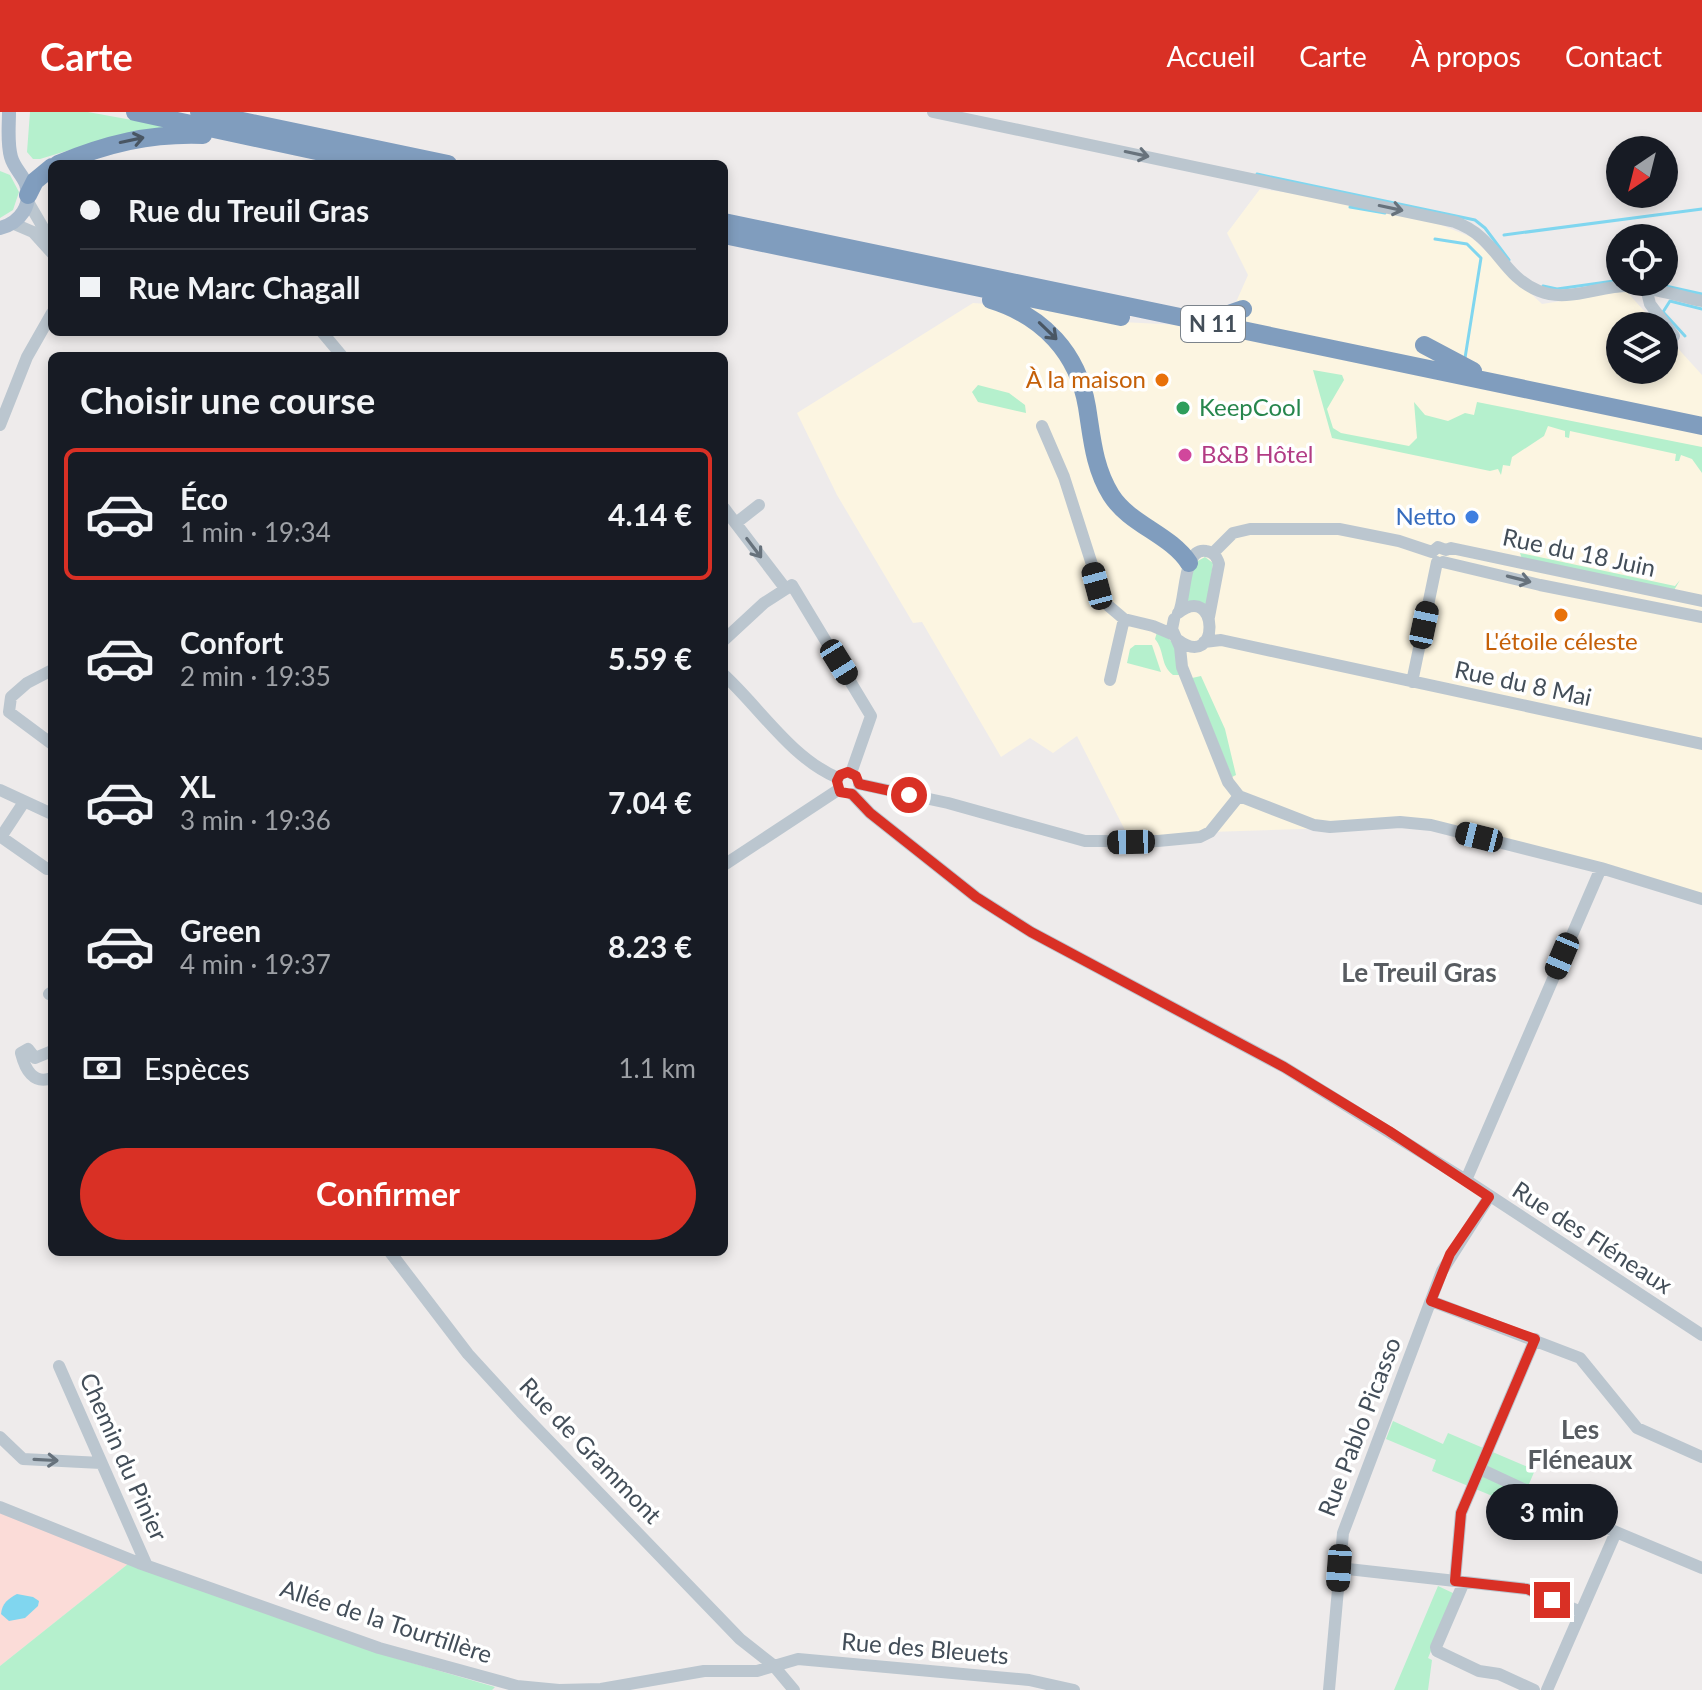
<!DOCTYPE html>
<html lang="fr">
<meta charset="utf-8">
<style>
body{margin:0;font-family:Lato,sans-serif;background:#242831;color:#f1f3f6;height:100vh;display:flex;flex-direction:column;font-size:30px;white-space:nowrap}
*{box-sizing:border-box;margin:0}
p{font-size:26px;color:#9ea1a6}
.icon{flex:none;width:44px;height:44px;fill:none;stroke:currentColor;stroke-width:2;stroke-linecap:round;stroke-linejoin:round}
.map{position:relative;flex:1;overflow:hidden}
.details{position:absolute;left:48px;top:240px;width:680px;height:904px;display:flex;flex-direction:column;background:#171b24;border-radius:12px;box-shadow:0 4px 12px #0003}
.details>*{flex:none}
.hud{position:absolute;left:48px;top:48px;width:680px;height:176px;border-radius:12px;box-shadow:0 4px 12px #0003;display:grid;align-content:center;height:176px;padding:0 32px;background:#171b24}
.needle{width:52px;rotate:215deg}
.tools{position:absolute;left:1606px;top:24px;display:grid;gap:16px}
.tools a{display:grid;place-items:center;width:72px;height:72px;border-radius:50%;background:#171b24;box-shadow:0 4px 12px #0003;font-size:40px}
.end{position:absolute;width:36px;height:36px;margin:-18px;border:10px solid #d93025;background:#fff;box-shadow:0 0 0 4px #fff}
.from{border-radius:50%}
.bubble{position:absolute;height:56px;border-radius:28px;background:#171b24;box-shadow:0 4px 12px #0003;font-size:26px;font-weight:700;line-height:56px;text-align:center}
.car{position:absolute;width:24px;height:48px;margin:-24px -12px;border-radius:10px;box-shadow:0 0 6px 2px #0007;background:linear-gradient(#222 24%,#8ab4d8 0 40%,#222 0 76%,#8ab4d8 0 86%,#222 0)}
.hud b{display:flex;align-items:center;gap:28px;height:76px;font-size:30px}
.hud b+b{border-top:2px solid #363941}
.hud i{width:20px;height:20px;background:#f1f3f6}
ul{padding:0;list-style:none}
li{display:flex;align-items:center;gap:24px;height:132px;margin:0 16px 12px;padding:0 16px;border:4px solid transparent;border-radius:12px}
li div{flex:1}
li b{display:block;font-size:30px}
li em{font-style:normal;font-weight:700}
li.active{border-color:#d93025}
li>.icon{width:72px;height:72px;stroke-width:1.5}
h2{padding:0 32px;font-size:36px;line-height:96px}
.pay{display:flex;align-items:center;gap:20px;height:88px;padding:0 32px;font-size:30px}
.pay p{margin-inline-start:auto}
.action{display:flex;gap:16px;margin-top:auto;padding:16px 32px}
.action a{flex:1;height:92px;border-radius:48px;background:#d93025;color:#fff;font-size:32px;font-weight:700;line-height:92px;text-align:center}
header{display:flex;align-items:center;gap:48px;box-sizing:border-box;height:112px;padding:0 40px;background:#d93025;color:#fff}
header strong{font-size:38px}
nav{display:flex;gap:44px;margin-inline-start:auto;font-size:28px}
.map>svg:first-child{display:block}
.commercial{fill:#fcf5e1}
.medical{fill:#fbdcd8}
.green{fill:#b5f0cd}
.water{fill:#80d6ef}
.lines{fill:none;stroke-linecap:round;stroke-linejoin:round}
.stream{stroke:#80d6ef;stroke-width:3}
.minor{stroke:#bbc6cf;stroke-width:12}
.major{stroke:#a9bacc;stroke-width:14}
.highway{stroke:#809dbe;stroke-width:18}
.oneway{stroke:#495663}
.oneway2{stroke:#67727c}
.route{stroke:#d93025;stroke-width:10}
.food-dot{fill:#e8710a;stroke:#fff;stroke-width:3}
.leisure-dot{fill:#2e9e5b;stroke:#fff;stroke-width:3}
.hotel-dot{fill:#d1479c;stroke:#fff;stroke-width:3}
.shop-dot{fill:#3f7fe0;stroke:#fff;stroke-width:3}
.labels{text-anchor:middle;stroke-width:7;stroke-linejoin:round;paint-order:stroke}
.shield{fill:#fff;stroke:#7b838b;stroke-width:2}
.shield-label{font-size:22px;font-weight:bold;fill:#434e59}
.food-label{font-size:24px;fill:#c56008;stroke:#fff;text-anchor:end}
.leisure-label{font-size:24px;fill:#27864d;stroke:#fff;text-anchor:start}
.hotel-label{font-size:24px;fill:#b23c85;stroke:#fff;text-anchor:start}
.shop-label{font-size:24px;fill:#366cbe;stroke:#fff;text-anchor:end}
.street-label{font-size:24px;fill:#434e59;stroke:#fff}
.neighbourhood-label{font-size:26px;font-weight:bold;fill:#585c61;stroke:#fff}
</style>
<header>
<strong>Carte</strong>
<nav><a>Accueil</a><a>Carte</a><a>À propos</a><a>Contact</a></nav>
</header>
<div class="map">
<svg width="1702" height="1578" viewBox="0 0 1702 1578">
<rect width="100%" height="100%" fill="#eeebeb"/>
<!-- commercial -->
<path class="commercial" d="M1260,77L1397,95L1471,125L1542,192L1626,179L1658,214H1620V258H1664V221L1702,263V787L1431,713L1210,720L1131,730L1077,624L1053,641L1030,626L1001,645L922,510L913,511L837,383L797,301L973,191L1027,195L1103,209L1180,213L1233,197L1248,163L1227,121Z"/>
<!-- medical -->
<path class="medical" d="M0,1400L128,1452L0,1554Z"/>
<!-- green -->
<path class="green" d="M30,0H88L176,16L116,24L40,47H33L27,40Z
M0,59L10,63L19,80L13,98L0,106Z
M1313,258L1342,263L1344,268L1327,297L1333,316L1341,321L1409,334L1417,326L1414,290L1425,303L1448,309L1465,301L1474,303L1477,290L1702,335V361L1692,347L1681,343L1679,349H1675L1676,342L1570,319L1569,326L1565,325V319L1548,314L1544,324L1512,345L1510,354L1503,353L1501,363L1498,357L1490,359L1332,326Z
M978,273L1009,281L1025,293L1026,301L978,290L972,280Z
M1520,441L1675,474L1680,468L1673,480L1522,447Z
M1205,445L1213,451L1207,496L1186,491L1194,451Z
M1157,520C1179,528 1176,542 1180,563H1173C1160,553 1165,539 1155,527Z
M1135,533H1152L1161,560L1127,551L1130,537Z
M1201,564L1225,617L1236,663L1232,665L1192,566Z
M1393,1309L1443,1332L1448,1321L1535,1358L1519,1395L1432,1359L1436,1348L1386,1327Z
M128,1452L378,1541L495,1575L492,1578H0V1554Z
M1438,1474L1455,1482L1428,1546L1432,1548L1428,1578H1394Z"/>
<!-- water -->
<path class="water" d="M17,1482L33,1485L39,1489L38,1494L25,1506L9,1509L1,1502C2,1491 8,1487 17,1482Z"/>
<g class="lines">
<!-- stream -->
<path class="stream" d="M1257,62L1475,108L1485,116L1509,148
M1350,95L1385,101
M1504,123L1702,97
M1435,127L1467,132L1481,146L1465,246
M1652,171L1702,182
M1543,174L1557,177L1614,169
M1685,224L1663,200L1670,189L1702,197"/>
<!-- minor -->
<path class="minor" d="M933,0L1455,110C1497,125 1501,164 1539,179C1568,191 1600,173 1630,174C1654,176 1678,184 1702,189
M27,88L52,131
M12,111L33,120L52,141
M1646,176L1650,192L1674,224
M322,220L342,244
M0,313L27,245L52,201
M1042,314L1064,365L1104,490L1124,507L1153,514L1174,523
M724,396L785,476
M736,411L759,393
M1432,440L1438,435L1446,438L1451,436L1702,489
M1213,441L1233,421L1250,417H1339L1399,429L1432,440
M1443,450L1540,473L1702,505
M1179,500C1186,485 1183,435 1206,439C1214,440 1217,445 1219,452L1209,505
M1178,501C1219,469 1221,560 1178,528
M1174,507L1172,517L1180,535L1182,555L1228,670L1239,684L1314,713L1330,715L1400,710L1431,713L1601,756L1702,787
M724,528L764,491L792,473L871,604L851,661
M1204,530L1221,528L1702,632
M52,558L27,571L11,585L9,600L52,632
M724,563C760,596 791,646 838,666
M1110,568L1124,507
M1412,570L1437,450
M859,672L948,691L1085,729H1158L1200,725L1210,720L1239,684
M0,678L52,702
M852,682L870,701L976,785L1031,820L1284,955L1466,1068L1702,1223
M24,690L1,725L47,757
M724,753L838,678
M49,882L52,880
M52,939L35,946L28,937L21,941C25,957 33,973 52,966
M1466,1068L1601,756
M390,1140L468,1242L521,1300L740,1527L773,1553L794,1578
M1431,1189L1580,1246L1637,1316L1702,1345
M59,1254L147,1454
M0,1325L23,1347L101,1351
M1480,1357L1616,1420
M0,1395L139,1451L379,1536L517,1574L559,1578L601,1577L704,1559H757L798,1547L1029,1568L1074,1578
M1339,1456L1527,1477L1581,1500
M1455,1469L1461,1401L1535,1227
M1464,1470L1436,1535L1437,1539L1479,1559L1499,1562L1534,1578
M1329,1578L1343,1421L1442,1159L1489,1085
M1547,1578L1616,1420L1702,1456"/>
<!-- major -->
<path class="major" d="M0,116C20,111 33,93 26,72C22,62 14,56 11,45C7,31 9,14 9,0"/>
<!-- highway -->
<path class="highway" d="M135,0L377,52
M199,0L448,52
M58,52C106,32 150,21 203,23
M28,83L35,69L52,55
M724,110L1702,314
M724,123L1121,205
M991,188C1043,204 1078,241 1087,295C1092,326 1094,356 1111,383C1130,413 1170,422 1189,451
M1207,204H1223L1243,197
M1424,233L1473,259"/>
</g>
<!-- one-way arrows -->
<defs><path id="oneway-shaft" d="M-6 0H5M1.5-3L5.5 0L1.5 3" fill="none" stroke-width="1.6" stroke-linecap="round" stroke-linejoin="round" transform="scale(2)"/></defs>
<g class="oneway">
<use href="#oneway-shaft" transform="translate(132 28) rotate(-12)"/>
<use href="#oneway-shaft" transform="translate(1048 219) rotate(44)"/>
</g>
<g class="oneway2">
<use href="#oneway-shaft" transform="translate(1137 42) rotate(12)"/>
<use href="#oneway-shaft" transform="translate(1391 96) rotate(12)"/>
<use href="#oneway-shaft" transform="translate(754 436) rotate(53)"/>
<use href="#oneway-shaft" transform="translate(1519 467) rotate(14)"/>
<use href="#oneway-shaft" transform="translate(46 1348) rotate(3)"/>
</g>
<g class="lines">
<!-- route -->
<path class="route" d="M909,683L859,672L856,664L848,660L840,663L837,669L840,680L852,682L870,701L976,785L1031,820L1284,955L1389,1019L1489,1085L1450,1142L1431,1189L1535,1227L1461,1401L1455,1469L1527,1477L1552,1488"/>
</g>
<!-- markers -->
<g class="food-dot">
<circle cx="1162" cy="268" r="8"/>
<circle cx="1561" cy="503" r="8"/>
</g>
<circle class="leisure-dot" cx="1183" cy="296" r="8"/>
<circle class="hotel-dot" cx="1185" cy="343" r="8"/>
<circle class="shop-dot" cx="1472" cy="405" r="8"/>
<g class="labels">
<!-- shield labels -->
<rect class="shield" x="1181" y="194" width="64" height="36" rx="6"/>
<g class="shield-label">
<text x="1213" y="220">N 11</text>
</g>
<!-- food labels -->
<g class="food-label">
<text x="1146" y="276">À la maison</text>
<text x="1561" y="538" text-anchor="middle">L'étoile céleste</text>
</g>
<!-- leisure labels -->
<g class="leisure-label">
<text x="1199" y="304">KeepCool</text>
</g>
<!-- hotel labels -->
<g class="hotel-label">
<text x="1201" y="351">B&amp;B Hôtel</text>
</g>
<!-- shop labels -->
<g class="shop-label">
<text x="1456" y="413">Netto</text>
</g>
<!-- street labels -->
<g class="street-label">
<text transform="translate(1579 441) rotate(12)" y="8">Rue du 18 Juin</text>
<text transform="translate(1523 572) rotate(12)" y="8">Rue du 8 Mai</text>
<text transform="translate(1592 1126) rotate(33)" y="8">Rue des Fléneaux</text>
<text transform="translate(1360 1315) rotate(-69)" y="8">Rue Pablo Picasso</text>
<text transform="translate(590 1339) rotate(46)" y="8">Rue de Grammont</text>
<text transform="translate(123 1345) rotate(66)" y="8">Chemin du Pinier</text>
<text transform="translate(386 1510) rotate(18)" y="8">Allée de la Tourtillère</text>
<text transform="translate(925 1537) rotate(5)" y="8">Rue des Bleuets</text>
</g>
<!-- neighbourhood labels -->
<g class="neighbourhood-label">
<text x="1419" y="870">Le Treuil Gras</text>
<text x="1580" y="1327">Les<tspan x="1580" dy="30">Fléneaux</tspan></text>
</g>
</g>
</svg>
<div class="tools">
<a><svg class="needle" viewBox="-14 -14 28 28"><path d="M0-13l5 13h-10z" fill="#e53935"/><path d="M0 13l5-13h-10z" fill="#9ea1a6"/></svg></a>
<a><svg class="icon" aria-label="locate" viewBox="0 0 24 24"><circle cx="12" cy="12" r="6"/><path d="M12 2v4M12 18v4M2 12h4M18 12h4"/></svg></a>
<a><svg class="icon" aria-label="layers" viewBox="0 0 24 24"><path d="M12 4l9 5-9 5-9-5zM3 14l9 5 9-5"/></svg></a>
</div>
<i class="end from" style="left:909px;top:683px"></i>
<i class="end" style="left:1552px;top:1488px"></i>
<div class="bubble" style="left:1486px;top:1372px;width:132px">3 min</div>
<i class="car" style="left:1097px;top:474px;rotate:345deg"></i>
<i class="car" style="left:1424px;top:513px;rotate:12deg"></i>
<i class="car" style="left:839px;top:550px;rotate:148deg"></i>
<i class="car" style="left:1479px;top:725px;rotate:284deg"></i>
<i class="car" style="left:1131px;top:730px;rotate:269deg"></i>
<i class="car" style="left:1562px;top:844px;rotate:203deg"></i>
<i class="car" style="left:1339px;top:1456px;rotate:184deg"></i>
<div class="hud">
<b><i class="from"></i>Rue du Treuil Gras</b>
<b><i></i>Rue Marc Chagall</b>
</div>
<section class="details">
<h2>Choisir une course</h2>
<ul>
<li class="active"><svg class="icon" aria-label="car" viewBox="0 0 24 24"><path d="M5 17H2v-5l4-1 3-4h7l3 4 3 1v5h-3M9 17h6M6 11h13"/><circle cx="7" cy="17" r="2"/><circle cx="17" cy="17" r="2"/></svg><div><b>Éco</b><p>1 min · 19:34</p></div><em>4.14 €</em></li>
<li><svg class="icon" aria-label="car" viewBox="0 0 24 24"><path d="M5 17H2v-5l4-1 3-4h7l3 4 3 1v5h-3M9 17h6M6 11h13"/><circle cx="7" cy="17" r="2"/><circle cx="17" cy="17" r="2"/></svg><div><b>Confort</b><p>2 min · 19:35</p></div><em>5.59 €</em></li>
<li><svg class="icon" aria-label="car" viewBox="0 0 24 24"><path d="M5 17H2v-5l4-1 3-4h7l3 4 3 1v5h-3M9 17h6M6 11h13"/><circle cx="7" cy="17" r="2"/><circle cx="17" cy="17" r="2"/></svg><div><b>XL</b><p>3 min · 19:36</p></div><em>7.04 €</em></li>
<li><svg class="icon" aria-label="car" viewBox="0 0 24 24"><path d="M5 17H2v-5l4-1 3-4h7l3 4 3 1v5h-3M9 17h6M6 11h13"/><circle cx="7" cy="17" r="2"/><circle cx="17" cy="17" r="2"/></svg><div><b>Green</b><p>4 min · 19:37</p></div><em>8.23 €</em></li>
</ul>
<div class="pay"><svg class="icon" aria-label="cash" viewBox="0 0 24 24"><path d="M3 7h18v10H3z"/><circle cx="12" cy="12" r="2"/></svg>Espèces<p>1.1 km</p></div>
<div class="action"><a>Confirmer</a></div>
</section>
</div>
